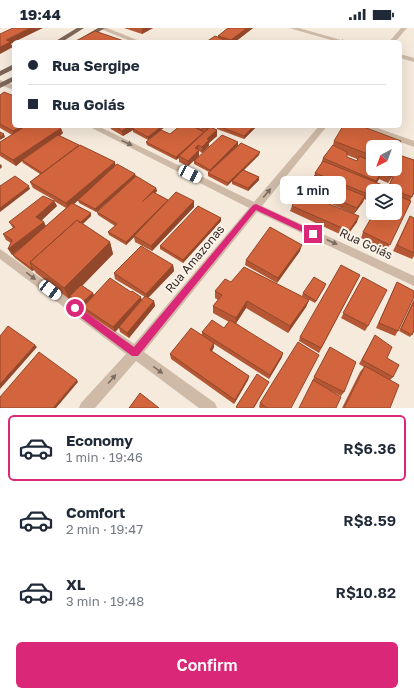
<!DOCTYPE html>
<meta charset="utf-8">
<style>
body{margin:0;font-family:"Golos Text",sans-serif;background:#f2f2f3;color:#1f2937;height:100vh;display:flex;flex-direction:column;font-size:15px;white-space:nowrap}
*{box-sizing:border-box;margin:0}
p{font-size:13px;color:#747a83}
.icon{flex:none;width:22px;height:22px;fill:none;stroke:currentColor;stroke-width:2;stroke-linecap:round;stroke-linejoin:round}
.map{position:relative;height:380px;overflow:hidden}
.drawer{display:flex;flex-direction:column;background:#fff;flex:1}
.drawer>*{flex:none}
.banner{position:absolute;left:12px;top:12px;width:390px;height:88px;border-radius:6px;box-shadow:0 4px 16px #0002;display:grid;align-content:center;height:88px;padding:0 16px;background:#fff}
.needle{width:26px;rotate:221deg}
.controls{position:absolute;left:366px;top:112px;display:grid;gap:8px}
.controls a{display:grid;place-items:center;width:36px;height:36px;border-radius:6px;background:#fff;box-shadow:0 4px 16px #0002;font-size:20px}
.end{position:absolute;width:18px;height:18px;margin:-9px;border:5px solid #db2777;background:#fff;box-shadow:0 0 0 2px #fff}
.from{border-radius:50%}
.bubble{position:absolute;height:28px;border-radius:6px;background:#fff;box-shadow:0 4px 16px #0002;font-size:13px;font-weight:600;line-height:28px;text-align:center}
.car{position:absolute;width:12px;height:24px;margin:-12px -6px;border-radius:5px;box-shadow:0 0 3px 1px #0007;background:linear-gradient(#fff 24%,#345 0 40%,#fff 0 76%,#345 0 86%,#fff 0)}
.banner b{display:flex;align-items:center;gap:14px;height:38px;font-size:15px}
.banner b+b{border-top:1px solid #e0e1e3}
.banner i{width:10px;height:10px;background:#1f2937}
ul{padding:7px 0 0;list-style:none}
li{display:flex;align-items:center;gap:12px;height:66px;margin:0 8px 6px;padding:0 8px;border:2px solid transparent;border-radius:6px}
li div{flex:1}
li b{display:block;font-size:15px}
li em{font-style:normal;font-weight:600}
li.current{border-color:#db2777}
li>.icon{width:36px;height:36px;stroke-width:1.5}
.action{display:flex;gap:8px;margin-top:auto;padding:8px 16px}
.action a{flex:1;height:46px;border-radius:6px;background:#db2777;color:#fff;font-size:16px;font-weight:600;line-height:46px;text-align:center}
.status{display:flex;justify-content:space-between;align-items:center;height:28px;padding:0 20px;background:#fff;direction:ltr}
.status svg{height:11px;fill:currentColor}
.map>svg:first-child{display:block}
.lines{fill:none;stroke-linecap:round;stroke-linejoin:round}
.minor{fill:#cebaa7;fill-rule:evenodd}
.major{fill:#7e6558;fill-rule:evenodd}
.wall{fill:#b55734;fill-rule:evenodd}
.shaded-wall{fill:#93472b}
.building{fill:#d2653d;stroke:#93472b}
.oneway{fill:#7d6d61}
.route{fill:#db2777}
.labels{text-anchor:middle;stroke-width:4;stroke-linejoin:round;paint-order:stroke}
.street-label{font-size:12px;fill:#3a2e28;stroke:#fcf4ea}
</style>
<div class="status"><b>19:44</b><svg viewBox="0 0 49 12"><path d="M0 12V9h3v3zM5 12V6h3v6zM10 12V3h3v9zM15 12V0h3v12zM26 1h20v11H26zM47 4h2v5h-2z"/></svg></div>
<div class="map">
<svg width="414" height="380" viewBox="0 0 414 380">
<rect width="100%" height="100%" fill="#f5eadc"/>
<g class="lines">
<!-- minor -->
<path class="minor" d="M98,0H107L142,14H133Z
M289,0H299L348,14H338Z
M401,0H407L395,14H389Z
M400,26L414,30V34L400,30Z
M0,52L14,57V62L0,57Z
M88,98H98L254,174L319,98H327L262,178L414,248V258L257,184L144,324L215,375L217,380H199L136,333L95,380H79L81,375L126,326L0,231V221L134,316L249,180Z
M360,98H372L414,113V119L361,100Z"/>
<!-- major -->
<path class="major" d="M77,0H84L62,14H54Z
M98,0H105L82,14H74Z
M14,36V41L0,48V43Z
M14,48V53L0,60V55Z"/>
</g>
<!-- wall -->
<path class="wall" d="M124,0H153L142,6Z
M228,0H253L236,13L238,14H206L218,10V8Z
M0,67L14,98L63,105L60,108L79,118L115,134V138L135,146L136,148L156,160L157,163L155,165L168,172L194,173V179L152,223L135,214L134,209L126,217L109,207L108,204L115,198L98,187L97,184L128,156L96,184L79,175L78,172L74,176L91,185V188L83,196L110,214L113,226L82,258L93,265L94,268L131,264L141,269L142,273L145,269L115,251L114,245L173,237L174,243L148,270L154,273L155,278L129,310L120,304L119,300L115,304L85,284L84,280L83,281L72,273L70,270L69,271L36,245L34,242L32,243L15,230L13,227L30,212L12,227L11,215L6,212L3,206L13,200L9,194L54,172L33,160L30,154L40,146L23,135L22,133L16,138L0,128V114L12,107L0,100ZM54,173L66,180L46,198L44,194L41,192L57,178Z
M107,98H166L148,112L133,104V102L123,108L111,101L110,98L109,99Z
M180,98H213L217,108L209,115V118L202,125L199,123V128L188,138L179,134V130L176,132L147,117L146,114L170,106Z
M217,98H257L244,111L217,101Z
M334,113L373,119V141L395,143L388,155L379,151L376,155L373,163V175L364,171L363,174L354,186L316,169V171L357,194L346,209L290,183L292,178L314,149L315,145L321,136L323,130L333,117ZM347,127L357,131V133L347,129ZM331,158L336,160L335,163L330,160Z
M238,117L259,127L244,142L259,149V152L248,163L232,156V153L227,158L208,148V145L209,144L194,136V133Z
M402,128L414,164L387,222L361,210L363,204L395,185V163H386Z
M410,188L414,190V228L412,231L393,223Z
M221,190V193L183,235L160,221V218Z
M300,223L277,255L245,237L246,232Z
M360,247L319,325L299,313L300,309Z
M363,249L368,298L365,303L341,290Z
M231,254L309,272L306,279L288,305L246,280L236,295L282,329L269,351L214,316V319L212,323L249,348L248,352L234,376L171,331L170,326L202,307V304L224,300L229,294L213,285V278L218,272L215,270V263Z
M397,254L398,303L395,308L376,300L394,260Z
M325,259L315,275L302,268L303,265Z
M414,271V303L410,309L399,303Z
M375,307L387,330L393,349L390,352V380H342L360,344L364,339L359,336Z
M330,319L344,364L341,368L312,353Z
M260,375L291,380H260L259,379Z"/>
<!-- shaded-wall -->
<path class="shaded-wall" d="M30,0H43L14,14L11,16L13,19L0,26V19L6,12Z
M143,0H153L142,6V1Z
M247,0H253L235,14H231V12Z
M22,98H34L15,109L13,103Z
M129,98H136V99L133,101V102L123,108L122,103Z
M162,98H166L148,112V109Z
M254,98H257L244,111V108Z
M61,100L63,105L23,133L22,132V133L16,138L13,132Z
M217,102V108L209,115V118L202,125V119L207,111Z
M204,104L179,128V130L176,132V129Z
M4,106L5,109L0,112V109Z
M238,114V117L210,145V142Z
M198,117V123L195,120Z
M199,122V128L188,138V133Z
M260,124L259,127L227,158L228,155Z
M115,134L116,140L68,181L66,175Z
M1,136L2,139L0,141V137Z
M395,143L392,149L388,155L391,149Z
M381,145L379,151L374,159L376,153Z
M135,146L136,149L96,184L95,181Z
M259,149V152L248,163V160Z
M29,158L30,161L0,184V180Z
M156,160L157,163L143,177L142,174Z
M365,168L363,174L354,186L357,180Z
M168,172L169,175L126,217V214Z
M54,173L57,178L39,195L36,189Z
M194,173V179L152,223L151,218Z
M91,185V188L36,239L34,237Z
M359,188L357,194L346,209L349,203Z
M221,190V193L183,235V232Z
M44,194L46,200L12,227L8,221Z
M110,214L113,226L71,269L70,268V270L69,271L64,260Z
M302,217L300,223L277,255L278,250Z
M173,237L174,243L147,271L146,266Z
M32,239L34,242L32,243L31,240Z
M93,265L95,270L83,279L84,280L83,281L80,276Z
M141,269L142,275L115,304L113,299Z
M309,272L306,279L288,305L290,298Z
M154,273L155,278L129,310L127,305Z
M247,273L246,280L235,297L236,290Z
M214,315V319L210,327V322Z
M35,317L37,319L0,361V356Z
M283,325L282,329L269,351L270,347Z
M249,348L248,352L234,376L235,372Z
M77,352L78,354L56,380H53Z
M269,354L254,380H253Z"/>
<!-- building -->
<path class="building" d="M13,0H30L6,12L11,14L0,19V6Z
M228,0H247L231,12L218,8Z
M95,3L124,13L121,14H78L76,13Z
M215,8L230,14H206Z
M233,12L238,14H231Z
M342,12L349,14H341Z
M4,64L14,68V98H22L13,103L0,96V67Z
M26,98H57L61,100L13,132L0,124V114Z
M115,98H129L122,103Z
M136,98H162L148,109L133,101Z
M180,98H192L204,104L176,129L146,114L161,102L170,106Z
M194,98H213L212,99H210L207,101L204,99L201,102Z
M218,98H254L244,108Z
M343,98H361L401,113L395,125V119H373V128L334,113Z
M210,99L217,102L207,111L209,112L202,119L198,117L195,120L199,122L188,133L179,128Z
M0,104L4,106L0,109Z
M58,107L79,117L42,145L22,132Z
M222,107L238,114L210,142L194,133Z
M241,115L260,124L228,155L208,145Z
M80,117L115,134L66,175L30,154Z
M333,117L347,124V129L357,133L359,128L373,134V141H390L395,143L391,149L381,145L376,153L323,130Z
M402,128L414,132V164L412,169L388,160Z
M323,133L385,158L381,163H373V168L315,145Z
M117,136L135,146L95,181L78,172Z
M243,142L259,149L248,160L232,153Z
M315,147L332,155L330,159L335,163L338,157L365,168L357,180L306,159Z
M15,148L29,158L0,180V158Z
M136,148L156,160L142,174L153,164L168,172L126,214L108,204L117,196L97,184Z
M302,160L317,166L314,170L359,188L349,203L292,178Z
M176,164L194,173L151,218L134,208Z
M395,167L411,173L390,217L363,204L374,185H395Z
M43,168L54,173L36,189L44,194L8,221L12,212L3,206L15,199L9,194Z
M72,175L91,185L80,195L77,192L30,234L32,239L31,240L13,227Z
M198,178L221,190L183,232L160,218Z
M410,188L414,190V225L397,217Z
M77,192L110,214L64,260L30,234Z
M270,199L302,217L278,250L246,232Z
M141,218L173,237L146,266L114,245Z
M341,237L360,247L321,320L300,309Z
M244,239L309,272L290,298L247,273L236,290L213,278L222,267L215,263L225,251L231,254Z
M314,249L326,256L316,273L303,265Z
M363,249L387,262L368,298L343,285Z
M110,250L131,264L132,263L141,269L113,299L83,279Z
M397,254L414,263V269L398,303L379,295Z
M81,257L93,265L80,276L70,268Z
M145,268L154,273L127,305L119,299Z
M414,273V303L412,307L401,301Z
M212,292L224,300L230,292L283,325L270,347L202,304Z
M8,298L35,317L0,356V308Z
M191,300L214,315L210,322L249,348L235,372L170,326Z
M375,307L392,319L387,330L399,337L393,349L362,332Z
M298,314L319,327L291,380H267L260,375Z
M330,319L356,334L344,364L314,349Z
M39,324L77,352L53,380H0V369Z
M365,338L399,357L390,380H344Z
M257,346L269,354L253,380H238L236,379Z
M313,352L341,369L336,380H299Z
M140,365L159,380H129Z"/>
<!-- one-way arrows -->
<defs><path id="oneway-solid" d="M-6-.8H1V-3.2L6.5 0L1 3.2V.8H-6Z"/></defs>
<g class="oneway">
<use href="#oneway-solid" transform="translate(127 115) rotate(26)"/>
<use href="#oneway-solid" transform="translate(267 165) rotate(-50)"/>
<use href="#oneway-solid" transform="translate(332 214) rotate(25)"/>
<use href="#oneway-solid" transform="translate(31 248) rotate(37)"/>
<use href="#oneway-solid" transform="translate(158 342) rotate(36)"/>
<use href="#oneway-solid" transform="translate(112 351) rotate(-49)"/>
</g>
<!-- route -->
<path class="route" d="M256,176L316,204L317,206L313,208H311L256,182L138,328H132L72,283V278H77L134,319L253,177Z"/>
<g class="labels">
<!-- street labels -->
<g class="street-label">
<text transform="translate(366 216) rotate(25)" y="4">Rua Goiás</text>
<text transform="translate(195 231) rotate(-50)" y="4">Rua Amazonas</text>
</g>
</g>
</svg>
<div class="controls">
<a><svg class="needle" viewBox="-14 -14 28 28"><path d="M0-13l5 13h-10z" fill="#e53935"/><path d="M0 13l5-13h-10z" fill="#747a83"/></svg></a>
<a><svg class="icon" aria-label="layers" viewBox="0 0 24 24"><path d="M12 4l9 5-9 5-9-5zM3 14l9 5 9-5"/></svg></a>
</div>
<i class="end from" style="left:75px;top:280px"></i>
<i class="end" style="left:313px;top:206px"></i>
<div class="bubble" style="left:280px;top:148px;width:66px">1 min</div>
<i class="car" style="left:190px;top:146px;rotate:116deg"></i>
<i class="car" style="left:50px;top:262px;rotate:127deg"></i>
<div class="banner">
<b><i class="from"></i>Rua Sergipe</b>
<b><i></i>Rua Goiás</b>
</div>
</div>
<section class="drawer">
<ul>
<li class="current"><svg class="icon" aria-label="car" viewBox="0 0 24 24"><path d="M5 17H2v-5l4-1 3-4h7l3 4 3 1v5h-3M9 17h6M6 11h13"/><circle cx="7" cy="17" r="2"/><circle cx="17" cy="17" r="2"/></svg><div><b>Economy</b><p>1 min · 19:46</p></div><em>R$6.36</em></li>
<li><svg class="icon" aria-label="car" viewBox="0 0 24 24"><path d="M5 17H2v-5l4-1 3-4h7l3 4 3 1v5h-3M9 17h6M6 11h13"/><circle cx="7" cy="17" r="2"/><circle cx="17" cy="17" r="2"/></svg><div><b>Comfort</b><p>2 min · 19:47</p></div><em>R$8.59</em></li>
<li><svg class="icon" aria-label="car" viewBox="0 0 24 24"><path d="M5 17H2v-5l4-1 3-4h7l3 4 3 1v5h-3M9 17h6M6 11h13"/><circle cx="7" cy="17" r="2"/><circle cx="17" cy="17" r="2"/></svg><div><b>XL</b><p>3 min · 19:48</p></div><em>R$10.82</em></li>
</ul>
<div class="action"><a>Confirm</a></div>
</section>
